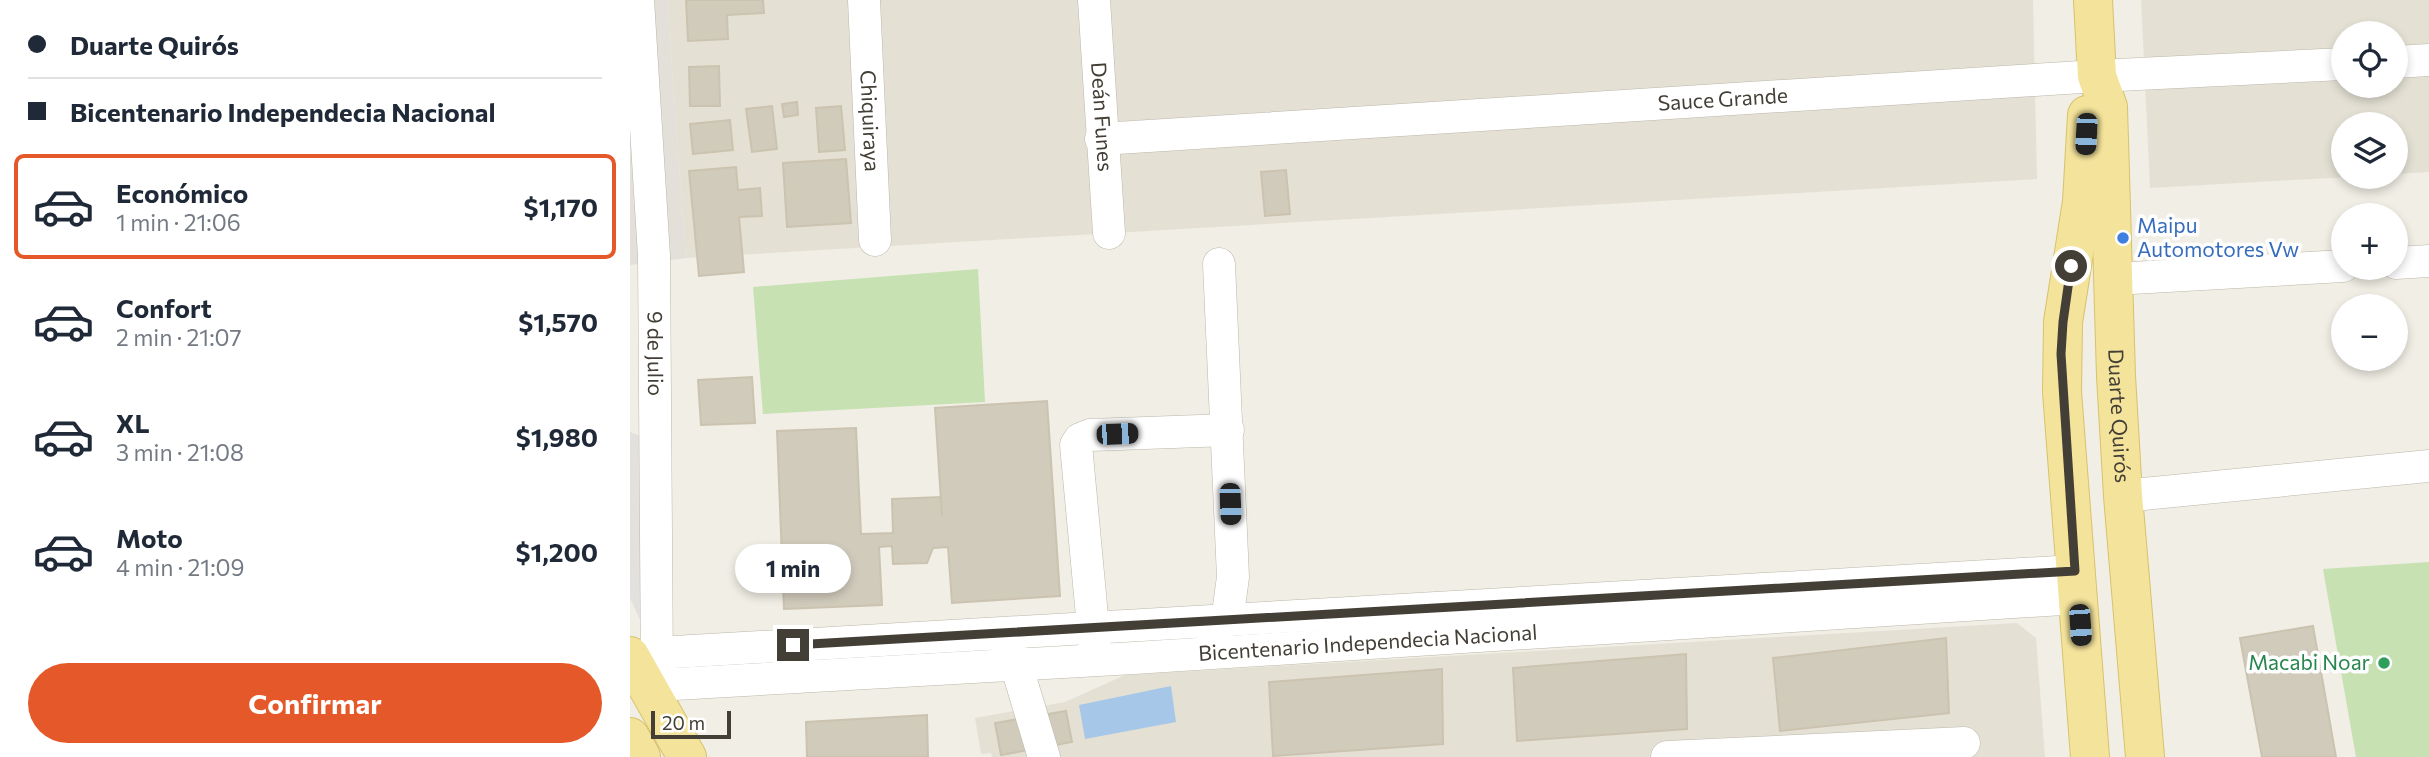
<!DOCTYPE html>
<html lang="es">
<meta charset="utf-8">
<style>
body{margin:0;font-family:Commissioner,sans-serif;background:#f6f6f7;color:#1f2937;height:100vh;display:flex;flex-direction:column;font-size:26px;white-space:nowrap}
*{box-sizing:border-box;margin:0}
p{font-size:23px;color:#747a83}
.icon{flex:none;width:38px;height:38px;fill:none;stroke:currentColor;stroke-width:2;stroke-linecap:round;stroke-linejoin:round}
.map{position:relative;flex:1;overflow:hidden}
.drawer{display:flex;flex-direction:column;background:#fff;width:630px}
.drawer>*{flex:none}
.banner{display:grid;align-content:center;height:154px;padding:0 28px;background:#fff}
.buttons{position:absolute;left:1701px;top:21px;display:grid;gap:14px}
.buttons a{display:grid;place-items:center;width:77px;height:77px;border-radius:50%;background:#fff;box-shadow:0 4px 10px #0003;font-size:35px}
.scale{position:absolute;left:21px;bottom:18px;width:80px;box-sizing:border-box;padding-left:7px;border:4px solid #433f36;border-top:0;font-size:19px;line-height:24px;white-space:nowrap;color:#433f36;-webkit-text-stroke:5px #fff;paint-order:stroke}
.end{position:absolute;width:32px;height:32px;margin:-16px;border:9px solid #433f36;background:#fff;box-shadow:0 0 0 4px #fff}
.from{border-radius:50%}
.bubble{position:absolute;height:49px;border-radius:24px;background:#fff;box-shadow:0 4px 10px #0003;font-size:23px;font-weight:700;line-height:49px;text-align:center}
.car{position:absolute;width:21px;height:42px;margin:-21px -10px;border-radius:9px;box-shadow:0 0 5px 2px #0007;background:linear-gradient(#222 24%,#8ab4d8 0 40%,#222 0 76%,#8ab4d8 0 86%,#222 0)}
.banner b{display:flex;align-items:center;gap:24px;height:66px;font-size:26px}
.banner b+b{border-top:2px solid #e0e1e3}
.banner i{width:18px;height:18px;background:#1f2937}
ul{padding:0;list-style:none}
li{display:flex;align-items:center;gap:21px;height:105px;margin:0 14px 10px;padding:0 14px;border:4px solid transparent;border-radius:10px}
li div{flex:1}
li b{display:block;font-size:26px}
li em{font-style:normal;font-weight:700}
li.selected{border-color:#e45829}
li>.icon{width:63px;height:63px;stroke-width:1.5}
.action{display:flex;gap:14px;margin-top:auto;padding:14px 28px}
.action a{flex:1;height:80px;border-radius:42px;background:#e45829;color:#fff;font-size:28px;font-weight:700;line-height:80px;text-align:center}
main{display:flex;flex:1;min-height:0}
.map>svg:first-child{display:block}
.residential{fill:#e4e1d4;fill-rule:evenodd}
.industrial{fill:#e3e0da}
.green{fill:#c7e1b2}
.parking{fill:#e2e1dd}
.water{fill:#a7c7e8}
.building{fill:#d1cbbc;stroke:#cbc3b0;stroke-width:2}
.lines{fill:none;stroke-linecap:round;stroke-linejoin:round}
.minor-casing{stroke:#bbb7a9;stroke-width:33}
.major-casing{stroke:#d7c26d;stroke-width:40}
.minor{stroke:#fff;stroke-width:32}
.major{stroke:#f4e39b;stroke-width:38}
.route{stroke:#433f36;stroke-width:9}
.shop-dot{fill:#3f7fe0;stroke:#fff;stroke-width:2.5}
.leisure-dot{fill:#2e9e5b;stroke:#fff;stroke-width:2.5}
.labels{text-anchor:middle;stroke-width:7;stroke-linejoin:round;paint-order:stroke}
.street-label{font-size:21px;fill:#433f36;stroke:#fff}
.shop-label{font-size:21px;fill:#366cbe;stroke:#fff;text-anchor:start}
.leisure-label{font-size:21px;fill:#27864d;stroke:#fff;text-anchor:end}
</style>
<main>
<section class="drawer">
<div class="banner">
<b><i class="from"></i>Duarte Quirós</b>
<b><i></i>Bicentenario Independecia Nacional</b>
</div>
<ul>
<li class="selected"><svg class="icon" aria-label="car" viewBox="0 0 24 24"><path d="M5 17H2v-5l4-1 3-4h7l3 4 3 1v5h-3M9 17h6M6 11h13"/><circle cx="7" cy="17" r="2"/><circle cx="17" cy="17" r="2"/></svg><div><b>Económico</b><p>1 min · 21:06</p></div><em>$1,170</em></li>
<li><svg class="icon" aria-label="car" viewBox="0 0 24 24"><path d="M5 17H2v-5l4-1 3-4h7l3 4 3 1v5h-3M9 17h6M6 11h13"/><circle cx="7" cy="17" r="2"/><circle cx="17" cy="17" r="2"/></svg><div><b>Confort</b><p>2 min · 21:07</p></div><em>$1,570</em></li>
<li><svg class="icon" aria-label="car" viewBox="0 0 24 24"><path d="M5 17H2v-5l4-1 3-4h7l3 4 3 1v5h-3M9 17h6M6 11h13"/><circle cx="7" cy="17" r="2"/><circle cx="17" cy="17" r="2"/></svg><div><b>XL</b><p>3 min · 21:08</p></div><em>$1,980</em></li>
<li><svg class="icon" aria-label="car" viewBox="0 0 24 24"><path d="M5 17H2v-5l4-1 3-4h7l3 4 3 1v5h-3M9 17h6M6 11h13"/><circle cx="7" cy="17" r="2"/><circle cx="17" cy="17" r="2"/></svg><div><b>Moto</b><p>4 min · 21:09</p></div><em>$1,200</em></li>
</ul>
<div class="action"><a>Confirmar</a></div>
</section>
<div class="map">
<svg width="1799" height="757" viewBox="0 0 1799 757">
<rect width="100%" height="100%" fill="#f1eee5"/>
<!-- residential -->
<path class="residential" d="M37,0H1403L1407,179L56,258Z
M1511,0H1799V172L1766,174V124H1713V177H1717L1520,188ZM1713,33H1766V86H1713Z
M1387,623L1406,638L1415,757H362L361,753L351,754L345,718L435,702L495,675Z"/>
<!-- industrial -->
<path class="industrial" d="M0,0H37L56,258L0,265Z"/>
<!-- green -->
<path class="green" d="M348,269L355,402L133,414L123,287Z
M1799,562V757H1726L1693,569Z"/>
<!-- parking -->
<path class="parking" d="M0,432L10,436L18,616L11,622L0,598Z"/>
<!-- water -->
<path class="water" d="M541,686L546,722L455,739L449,705Z"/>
<!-- building -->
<path class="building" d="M56,0H133L134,13L97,15L98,39L58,41Z
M89,66L90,106H60L59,67Z
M167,102L168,115L154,117L152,104Z
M142,106L147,149L122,152L116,109Z
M211,106L215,150L189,152L186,108Z
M100,120L103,150L63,154L60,124Z
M216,159L221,223L157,227L153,163Z
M106,167L108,190L130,188L132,216L109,217L114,272L69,276L59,171Z
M656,170L660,214L635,216L631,172Z
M122,377L125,423L71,425L68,380Z
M417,401L430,596L322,603L318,547L303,548L297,563L263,564L262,546L249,547L252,605L154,609L147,431L226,428L231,534L263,533L262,499L311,497L312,516L305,408Z
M1683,626L1706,757H1632L1610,638Z
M1316,638L1319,713L1150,731L1143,658Z
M1056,654L1057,729L887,741L883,668Z
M812,669L813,744L643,756L639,682Z
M436,711L442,742L371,755L365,723Z
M297,715L298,757H177L176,722Z"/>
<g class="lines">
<!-- minor casing -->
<g class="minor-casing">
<g id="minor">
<path id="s1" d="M8,0L24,256L27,674"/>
<path id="s2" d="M234,0L245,240"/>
<path id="s3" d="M464,0L479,233"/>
<path d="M1766,62L1799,60"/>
<path id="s4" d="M471,139L1467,76L1713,64"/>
<path d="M1766,263L1799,261"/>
<path d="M1484,279L1713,266"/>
<path d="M1493,496L1799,466"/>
<path d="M580,627L597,621L603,577L589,264"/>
<path d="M377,646L386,664L414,757"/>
<path d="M465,648L446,445L450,439L460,435L598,430"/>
<path d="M27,653L1445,571"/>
<path id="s5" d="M27,685L504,658L1448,598"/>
<path d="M1037,757L1334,743"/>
</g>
</g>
<!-- major casing -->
<g class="major-casing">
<g id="major">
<path id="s6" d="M1463,0L1467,76L1478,107L1486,376L1493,496L1515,757"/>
<path d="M1457,115L1452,202L1433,322L1432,392L1460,757"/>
<path d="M0,656L57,757"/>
<path d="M0,737L11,757"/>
</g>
</g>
<!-- minor -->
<use href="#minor" class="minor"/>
<!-- major -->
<use href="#major" class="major"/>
</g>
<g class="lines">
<!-- route -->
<path class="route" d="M163,645L1445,571L1431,354L1433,322L1441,266"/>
</g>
<!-- markers -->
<circle class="shop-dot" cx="1493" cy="238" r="7"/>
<circle class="leisure-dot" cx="1754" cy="663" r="7"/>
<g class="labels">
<!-- street labels -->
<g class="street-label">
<text dy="7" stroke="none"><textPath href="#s4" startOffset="623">Sauce Grande</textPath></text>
<text dy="7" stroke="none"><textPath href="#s3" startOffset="117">Deán Funes</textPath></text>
<text dy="7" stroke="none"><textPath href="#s2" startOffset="121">Chiquiraya</textPath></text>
<text dy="7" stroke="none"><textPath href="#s1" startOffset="354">9 de Julio</textPath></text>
<text dy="7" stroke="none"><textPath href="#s6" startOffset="418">Duarte Quirós</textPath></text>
<text dy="7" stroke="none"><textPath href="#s5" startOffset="712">Bicentenario Independecia Nacional</textPath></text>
</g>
<!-- shop labels -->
<g class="shop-label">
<text x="1507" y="233">Maipu<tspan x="1507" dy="24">Automotores Vw</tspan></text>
</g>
<!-- leisure labels -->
<g class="leisure-label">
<text x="1740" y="670">Macabi Noar</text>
</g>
</g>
</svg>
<div class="buttons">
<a><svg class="icon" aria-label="locate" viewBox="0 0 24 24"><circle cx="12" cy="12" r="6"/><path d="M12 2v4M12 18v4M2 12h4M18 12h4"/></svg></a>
<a><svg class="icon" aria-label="layers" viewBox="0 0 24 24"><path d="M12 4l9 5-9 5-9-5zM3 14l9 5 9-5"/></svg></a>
<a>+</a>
<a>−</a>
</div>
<div class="scale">20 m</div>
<i class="end from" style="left:1441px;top:266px"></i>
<i class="end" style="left:163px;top:645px"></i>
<div class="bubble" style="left:105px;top:544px;width:116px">1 min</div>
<i class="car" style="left:1456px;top:134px;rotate:183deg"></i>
<i class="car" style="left:487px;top:434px;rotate:88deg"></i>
<i class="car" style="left:600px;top:504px;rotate:178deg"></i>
<i class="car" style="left:1450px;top:625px;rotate:176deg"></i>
</div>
</main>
